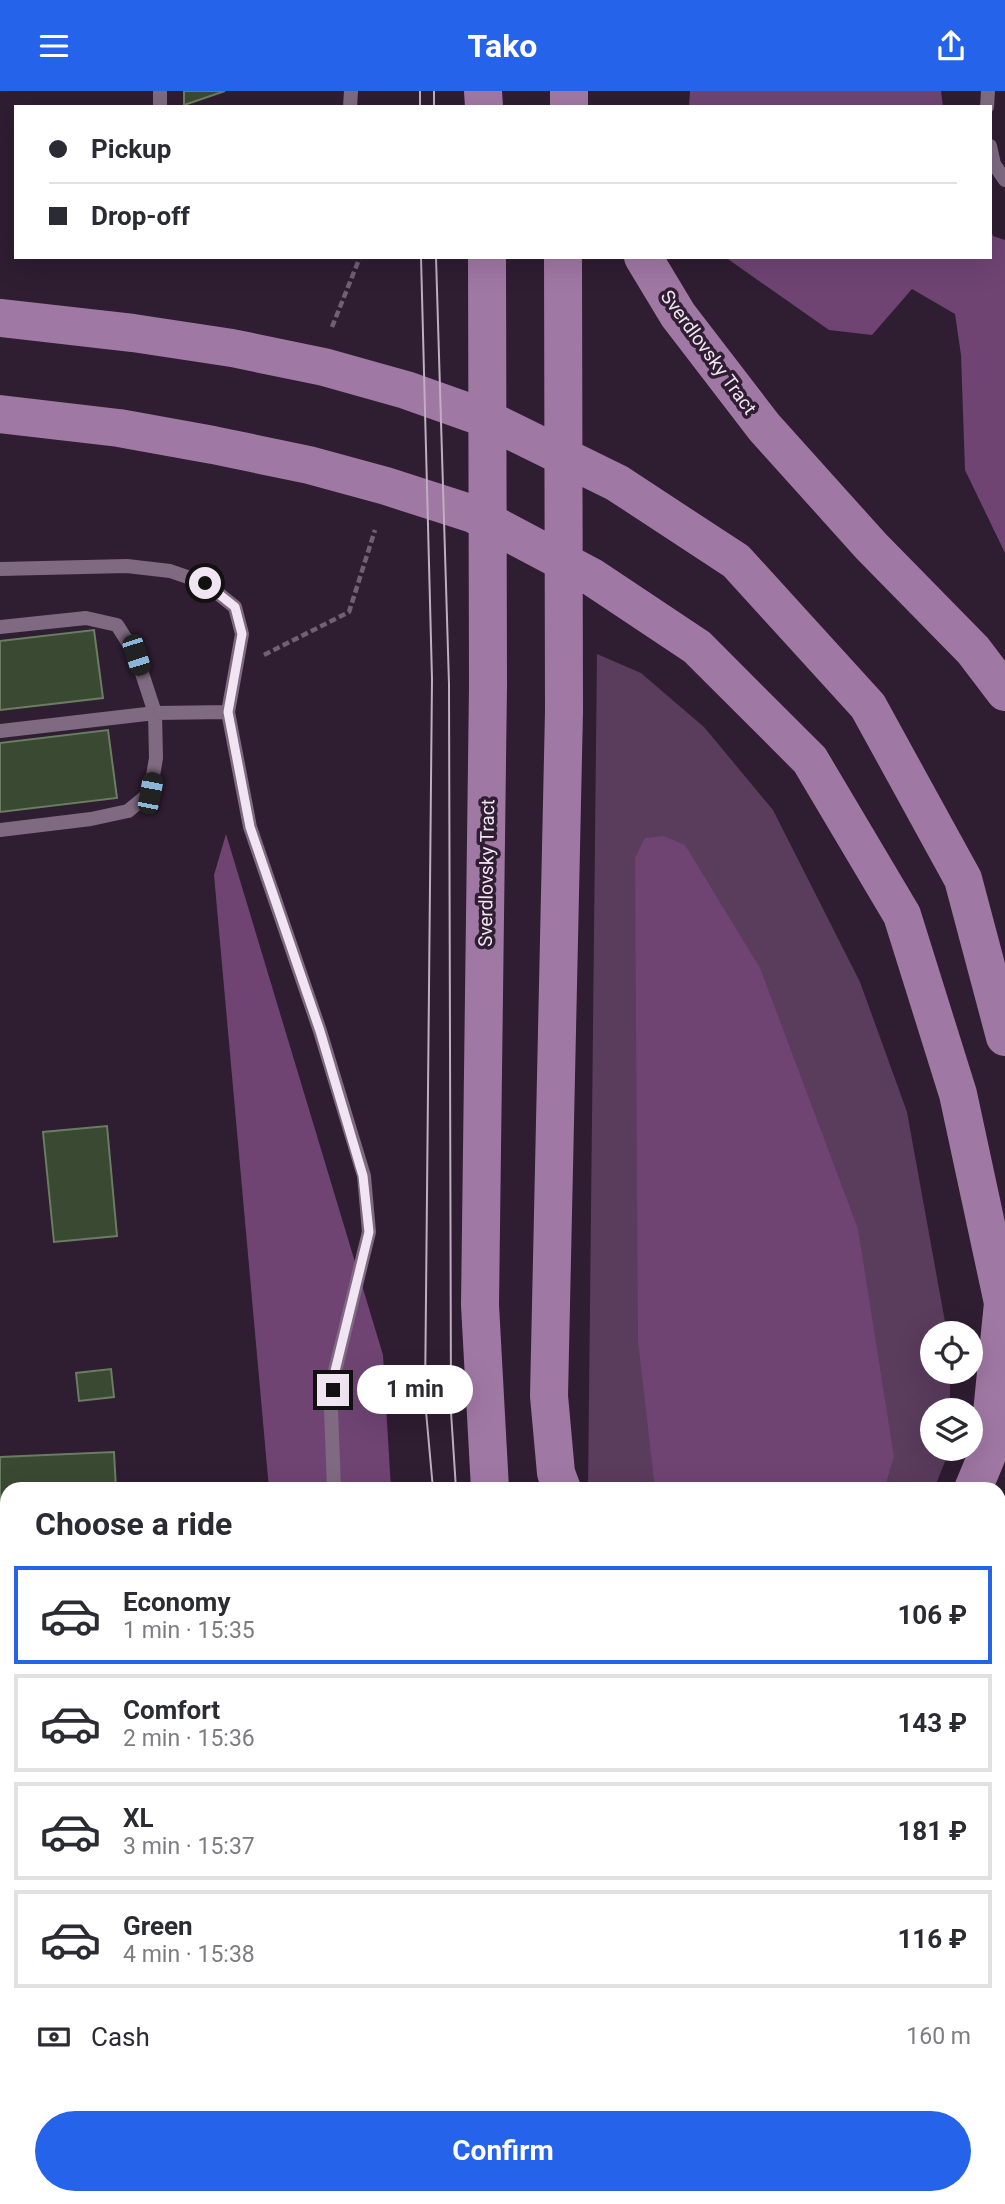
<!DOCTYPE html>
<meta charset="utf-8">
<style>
body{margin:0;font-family:Roboto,sans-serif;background:#f7f7f7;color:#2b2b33;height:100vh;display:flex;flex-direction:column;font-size:26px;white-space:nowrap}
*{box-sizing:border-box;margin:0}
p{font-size:23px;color:#7c7c81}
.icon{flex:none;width:38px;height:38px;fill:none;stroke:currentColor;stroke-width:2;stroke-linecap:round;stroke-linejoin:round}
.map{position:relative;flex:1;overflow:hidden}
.sheet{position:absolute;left:0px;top:1391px;width:1006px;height:723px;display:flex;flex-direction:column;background:#fff;border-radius:21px 21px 0 0;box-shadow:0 7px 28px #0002}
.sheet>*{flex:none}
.banner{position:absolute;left:14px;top:14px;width:978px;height:154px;border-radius:0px;box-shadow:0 7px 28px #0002;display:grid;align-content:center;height:154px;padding:0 35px;background:#fff}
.buttons{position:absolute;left:920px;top:1230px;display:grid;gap:14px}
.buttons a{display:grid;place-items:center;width:63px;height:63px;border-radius:50%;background:#fff;box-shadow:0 7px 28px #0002;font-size:35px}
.end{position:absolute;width:32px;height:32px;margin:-16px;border:9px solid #f2e5f3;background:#111;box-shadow:0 0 0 4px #111}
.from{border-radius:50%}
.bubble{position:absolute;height:49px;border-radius:24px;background:#fff;box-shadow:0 7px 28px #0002;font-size:23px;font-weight:700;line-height:49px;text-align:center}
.car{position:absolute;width:21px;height:42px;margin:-21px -10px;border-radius:9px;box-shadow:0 0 5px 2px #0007;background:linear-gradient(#222 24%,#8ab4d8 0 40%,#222 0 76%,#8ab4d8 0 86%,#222 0)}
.banner b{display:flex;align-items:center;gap:24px;height:66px;font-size:26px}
.banner b+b{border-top:2px solid #e1e1e2}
.banner i{width:18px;height:18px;background:#2b2b33}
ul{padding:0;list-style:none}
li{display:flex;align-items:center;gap:21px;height:98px;margin:0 14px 10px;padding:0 21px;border:4px solid #e1e1e2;border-radius:0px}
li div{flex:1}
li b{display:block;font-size:26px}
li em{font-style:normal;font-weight:700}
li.current{border-color:#2563eb}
li>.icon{width:63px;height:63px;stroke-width:1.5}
h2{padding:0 35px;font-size:32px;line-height:84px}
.pay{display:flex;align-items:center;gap:18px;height:77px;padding:0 35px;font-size:26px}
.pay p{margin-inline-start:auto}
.action{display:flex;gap:14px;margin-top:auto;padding:14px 35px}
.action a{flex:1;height:80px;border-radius:42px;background:#2563eb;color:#fff;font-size:28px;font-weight:700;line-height:80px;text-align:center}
header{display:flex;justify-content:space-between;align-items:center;height:91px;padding:0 35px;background:#2563eb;color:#fff;font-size:32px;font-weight:700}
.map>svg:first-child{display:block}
.green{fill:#5a3c5d}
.forest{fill:#6f4473}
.building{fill:#3a4a32;stroke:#6a7c62;stroke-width:2}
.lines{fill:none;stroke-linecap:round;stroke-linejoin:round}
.path{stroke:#706072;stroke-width:4.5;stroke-dasharray:7 3.5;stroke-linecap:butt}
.service{stroke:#7f6a81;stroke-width:14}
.primary{stroke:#a078a4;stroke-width:38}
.tram{stroke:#bdafbe;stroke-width:2}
.route{stroke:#f2e5f3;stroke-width:9}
.labels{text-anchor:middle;stroke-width:7;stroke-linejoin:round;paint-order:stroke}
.street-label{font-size:19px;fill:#f2e5f3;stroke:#2f1d31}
</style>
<header><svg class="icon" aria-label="menu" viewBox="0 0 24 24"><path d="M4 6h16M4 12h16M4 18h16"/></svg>Tako<svg class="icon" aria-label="share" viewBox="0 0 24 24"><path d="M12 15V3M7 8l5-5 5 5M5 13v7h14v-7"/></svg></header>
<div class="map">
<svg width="1005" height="2113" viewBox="0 0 1005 2113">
<rect width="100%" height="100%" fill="#2f1d31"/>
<!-- green -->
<path class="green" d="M597,563L641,582L704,636L773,719L860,891L907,1021L947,1242H933V1281H950V1319L933,1320V1358H950L934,1398H588Z
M1005,1456V1798L999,1799V1469Z"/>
<!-- forest -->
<path class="forest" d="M690,0H941L943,16H689Z
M991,140L993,145L1005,149V462L965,379L961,264L955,223L912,198L872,244L829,239L725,166H990Z
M226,743L383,1264L391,1398H269L214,784Z
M664,745L685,754L760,877L858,1138L894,1366L884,1398H655L638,1250L635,767L645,747Z
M999,2039L1005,2066V2113H722L723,2107H999Z"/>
<!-- building -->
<path class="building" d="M184,0H225L184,14Z
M94,539L103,607L0,619V550Z
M108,639L117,707L0,721V652Z
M107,1035L117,1145L54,1151L43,1041Z
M111,1278L114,1306L79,1310L76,1282Z
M114,1361L116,1398H7V1813H0V1366Z
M271,2107H322V2113H271Z"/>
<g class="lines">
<!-- path -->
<path class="path" d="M332,236L360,166
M264,564L349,521L375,439"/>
<!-- service -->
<path class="service" d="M160,16V0
M350,16L351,0
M987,16L988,0
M990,55L994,73L1005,89
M0,478L127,475L170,480L205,492L235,516L242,543L228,621L250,736L320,940L364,1085L369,1141L335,1280L331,1318L334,1398
M0,536L86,527L117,534L136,564L155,622L156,667L150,702L128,720L91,728L0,739
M0,640L155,622L228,621
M388,2107L390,2113
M437,2113L438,2107"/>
<!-- primary -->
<path class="primary" d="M483,0L484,16
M569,0V16
M487,166L488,594L480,1214L490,1398
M643,166L678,224L764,336L871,455L973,559L1005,601
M0,227L133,242L232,257L324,276L406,299L485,327L617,392L736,470L868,615L963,788L1005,946
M0,323L119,337L213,354L309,374L386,395L473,423L592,486L697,556L810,669L902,824L958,1003L1003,1212L988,1362L973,1398
M562,1398L556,1382L549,1305L564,620L563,166
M999,1929L1005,1935
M568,2107L569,2113
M647,2113L648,2107"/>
<!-- tram -->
<path class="tram" d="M420,0V16
M434,0V16
M421,166L432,588L425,1309L433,1398
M436,166L449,593L451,1321L456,1398
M492,2107V2113
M508,2107V2113"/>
</g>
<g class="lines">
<!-- route -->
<path class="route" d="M205,492L235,516L242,543L228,621L250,736L320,940L363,1085L369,1141L335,1280L333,1299"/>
</g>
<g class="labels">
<!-- street labels -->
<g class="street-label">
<text transform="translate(709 261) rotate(54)" y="7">Sverdlovsky Tract</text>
<text transform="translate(486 782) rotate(-89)" y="7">Sverdlovsky Tract</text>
</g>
</g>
</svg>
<div class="buttons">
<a><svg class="icon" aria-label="locate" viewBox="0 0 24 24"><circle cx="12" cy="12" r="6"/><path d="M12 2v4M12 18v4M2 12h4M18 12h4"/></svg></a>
<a><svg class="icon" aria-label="layers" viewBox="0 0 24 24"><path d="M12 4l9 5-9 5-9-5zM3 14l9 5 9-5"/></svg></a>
</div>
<i class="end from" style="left:205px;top:492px"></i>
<i class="end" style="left:333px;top:1299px"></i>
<div class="bubble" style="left:357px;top:1274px;width:116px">1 min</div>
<i class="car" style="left:136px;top:564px;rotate:162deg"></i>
<i class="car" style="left:150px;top:702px;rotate:11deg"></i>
<div class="banner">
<b><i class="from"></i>Pickup</b>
<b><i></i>Drop-off</b>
</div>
<section class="sheet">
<h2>Choose a ride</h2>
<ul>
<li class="current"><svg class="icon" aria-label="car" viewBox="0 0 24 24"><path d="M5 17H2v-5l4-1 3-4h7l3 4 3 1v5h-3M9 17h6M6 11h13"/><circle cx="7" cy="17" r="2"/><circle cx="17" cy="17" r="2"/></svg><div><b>Economy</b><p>1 min · 15:35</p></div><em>106 ₽</em></li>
<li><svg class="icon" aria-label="car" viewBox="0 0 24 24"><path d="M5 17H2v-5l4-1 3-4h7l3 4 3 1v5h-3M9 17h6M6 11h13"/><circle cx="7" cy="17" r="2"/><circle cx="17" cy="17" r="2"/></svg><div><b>Comfort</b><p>2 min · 15:36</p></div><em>143 ₽</em></li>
<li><svg class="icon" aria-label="car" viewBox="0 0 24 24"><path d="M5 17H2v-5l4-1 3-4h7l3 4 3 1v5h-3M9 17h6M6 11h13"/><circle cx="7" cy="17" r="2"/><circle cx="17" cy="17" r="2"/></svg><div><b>XL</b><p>3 min · 15:37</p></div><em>181 ₽</em></li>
<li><svg class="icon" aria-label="car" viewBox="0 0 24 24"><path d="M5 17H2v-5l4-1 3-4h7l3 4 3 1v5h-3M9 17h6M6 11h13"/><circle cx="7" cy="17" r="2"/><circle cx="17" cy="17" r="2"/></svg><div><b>Green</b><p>4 min · 15:38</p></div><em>116 ₽</em></li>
</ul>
<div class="pay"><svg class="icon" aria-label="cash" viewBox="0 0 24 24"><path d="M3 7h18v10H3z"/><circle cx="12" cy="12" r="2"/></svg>Cash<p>160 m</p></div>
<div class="action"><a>Confirm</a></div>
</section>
</div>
